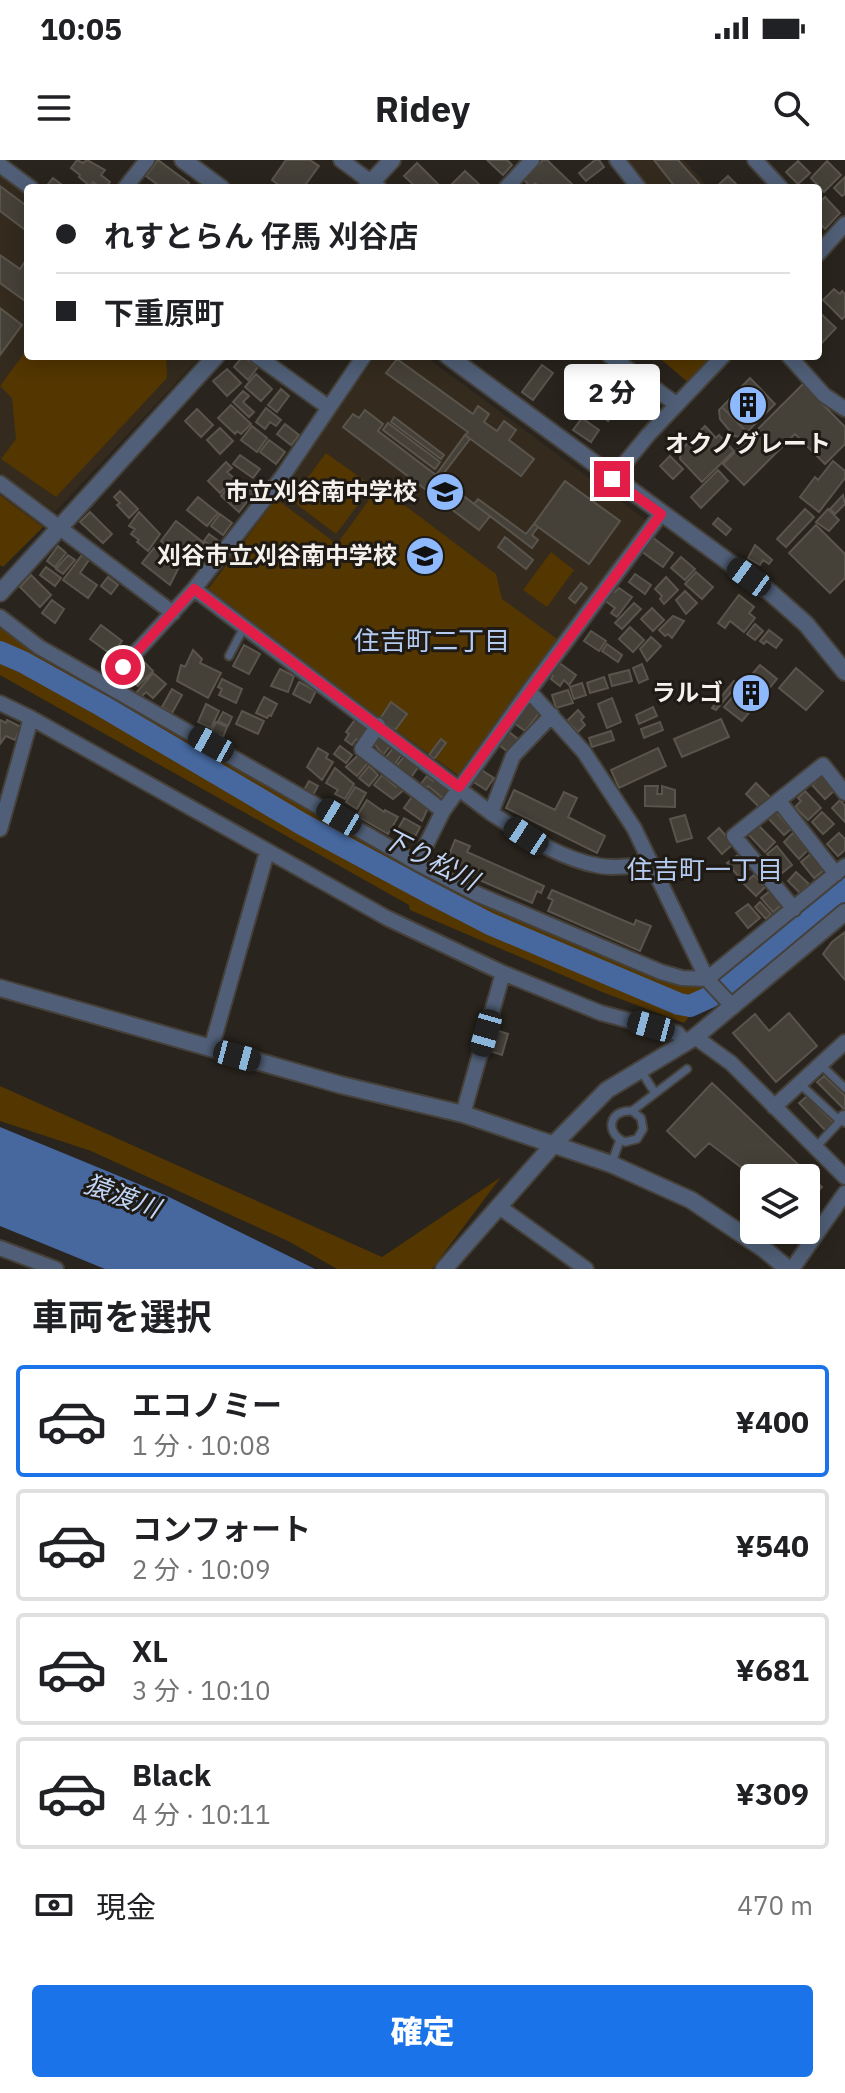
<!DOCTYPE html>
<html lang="ja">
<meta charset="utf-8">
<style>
body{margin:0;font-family:"IBM Plex Sans","Noto Sans JP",sans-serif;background:#f2f2f2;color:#202124;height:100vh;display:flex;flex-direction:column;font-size:30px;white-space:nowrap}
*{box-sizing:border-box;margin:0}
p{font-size:26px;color:#757577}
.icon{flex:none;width:44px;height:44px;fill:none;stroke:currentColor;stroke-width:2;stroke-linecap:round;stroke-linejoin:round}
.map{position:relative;height:1109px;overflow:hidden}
.side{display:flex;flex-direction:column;background:#fff;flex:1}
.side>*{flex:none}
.banner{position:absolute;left:24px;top:24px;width:798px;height:176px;border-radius:8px;box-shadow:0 4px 20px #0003;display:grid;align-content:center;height:176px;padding:0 32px;background:#fff}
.fabs{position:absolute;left:740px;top:1004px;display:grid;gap:16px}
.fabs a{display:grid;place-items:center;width:80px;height:80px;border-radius:8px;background:#fff;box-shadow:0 4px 20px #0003;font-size:40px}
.end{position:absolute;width:36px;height:36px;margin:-18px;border:10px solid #e11d48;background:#fff;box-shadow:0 0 0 4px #fff}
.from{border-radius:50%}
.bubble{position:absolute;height:56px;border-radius:8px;background:#fff;box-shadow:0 4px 20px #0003;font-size:26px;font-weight:800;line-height:56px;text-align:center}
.car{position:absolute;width:24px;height:48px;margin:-24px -12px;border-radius:10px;box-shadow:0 0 6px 2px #0007;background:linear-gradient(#222 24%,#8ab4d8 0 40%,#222 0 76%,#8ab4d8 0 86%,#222 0)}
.banner b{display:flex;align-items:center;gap:28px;height:76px;font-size:30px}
.banner b+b{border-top:2px solid #e0e0e0}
.banner i{width:20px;height:20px;background:#202124}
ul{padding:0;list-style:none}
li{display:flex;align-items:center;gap:24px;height:112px;margin:0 16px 12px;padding:0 16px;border:4px solid #e0e0e0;border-radius:8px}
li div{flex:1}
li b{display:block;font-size:30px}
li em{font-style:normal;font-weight:800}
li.selected{border-color:#1a73e8}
li>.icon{width:72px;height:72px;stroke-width:1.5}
h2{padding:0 32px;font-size:36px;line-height:96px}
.pay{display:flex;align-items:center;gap:20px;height:88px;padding:0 32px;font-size:30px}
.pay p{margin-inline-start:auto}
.action{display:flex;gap:16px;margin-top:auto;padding:16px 32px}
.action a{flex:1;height:92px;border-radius:8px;background:#1a73e8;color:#fff;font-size:32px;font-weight:800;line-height:92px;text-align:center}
.status{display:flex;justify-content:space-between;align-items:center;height:56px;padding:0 40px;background:#fff;direction:ltr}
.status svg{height:22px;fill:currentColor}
header{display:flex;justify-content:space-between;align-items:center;height:104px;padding:0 32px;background:#fff;font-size:36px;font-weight:800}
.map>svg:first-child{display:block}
.built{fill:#342b1e}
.green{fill:#533600}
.water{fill:#46689f}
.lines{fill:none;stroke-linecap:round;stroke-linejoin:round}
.river{stroke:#46689f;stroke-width:22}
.building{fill:#454038;stroke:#59544c;stroke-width:2}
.service-casing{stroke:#45413a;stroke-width:11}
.minor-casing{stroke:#45413a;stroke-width:18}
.tertiary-casing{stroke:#45413a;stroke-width:20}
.service{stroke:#505f77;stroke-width:7}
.minor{stroke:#505f77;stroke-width:14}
.tertiary{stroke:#505f77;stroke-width:16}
.route{stroke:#e11d48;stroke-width:10}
.labels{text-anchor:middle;stroke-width:6;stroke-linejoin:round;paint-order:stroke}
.poi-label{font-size:24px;font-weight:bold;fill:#f4f1ec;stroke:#1f1a14;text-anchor:end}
.neighbourhood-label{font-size:26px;fill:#b4ccf2;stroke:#1f1a14}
.water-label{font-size:26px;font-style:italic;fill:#c0d5f6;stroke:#1f1a14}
</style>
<div class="status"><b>10:05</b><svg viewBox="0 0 49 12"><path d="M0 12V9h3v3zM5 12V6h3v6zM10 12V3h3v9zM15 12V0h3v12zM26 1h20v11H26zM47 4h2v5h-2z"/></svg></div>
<header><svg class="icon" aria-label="menu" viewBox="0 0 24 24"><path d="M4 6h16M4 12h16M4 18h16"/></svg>Ridey<svg class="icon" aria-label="search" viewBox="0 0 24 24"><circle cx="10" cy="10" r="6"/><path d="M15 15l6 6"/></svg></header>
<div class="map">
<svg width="845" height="1109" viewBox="0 0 845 1109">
<rect width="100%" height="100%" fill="#29241d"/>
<!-- built -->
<path class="built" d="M625,0H684L709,28H644Z
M0,13L28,34V196H201L55,352L0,313Z
M376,196H425L647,361L459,620L203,432Z"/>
<!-- green -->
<path class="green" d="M28,188V196H166L167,218L56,337L1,299L16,279L12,238L0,226Z
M657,196H716L690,224Z
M326,293L372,326L336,374L291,340Z
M379,326L496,414L502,439L557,479L458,615L206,432L276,339L337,384Z
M0,335L43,367L3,407L0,405Z
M551,392L574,410L547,447L523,430Z
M0,458L412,700L714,827L684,863L602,832L410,750L409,745L0,515Z
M0,926L382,1097L501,1017L432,1109H337L290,1082L91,991L0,961Z"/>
<!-- water -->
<path class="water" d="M0,967L165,1035L315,1109H105L0,1066Z"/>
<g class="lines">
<!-- river -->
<path class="river" d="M0,492L23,502L104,547L302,664L432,734L490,764L679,844L690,846L710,837L845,728"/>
</g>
<!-- building -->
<path class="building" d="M77,0L83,3L87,0L105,10L101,15L110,22L106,28H101L93,22L90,26L79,17L80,15L71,8Z
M158,0L189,23L185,28H162L146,16Z
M286,0H310L319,6L303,28H283L272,20Z
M487,0H507L512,5L503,15Z
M543,0H547L572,24L569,28H541L535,23L531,27L524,20Z
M595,0H599L604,7L586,21L579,13Z
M654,0H678L703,28H676Z
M798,1L810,13L798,24L786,12Z
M827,1L841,15L824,32L811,18Z
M417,3L442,28H417L404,16Z
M465,11L483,28H456L452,24Z
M728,16L738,26L735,28H715Z
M845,17V34L842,36L834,28Z
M53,18L65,27L64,28H45Z
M0,26L28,47V72L0,51Z
M825,37L840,53L825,69L818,62V44Z
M0,95L20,109L24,103L28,106V143L0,123Z
M834,129L840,134L842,131L845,134V156L842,159L823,140Z
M818,146L821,150L819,152L836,168L818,187Z
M0,148L22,165L0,195Z
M243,196L258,207L248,220L234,207Z
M397,199L473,254L478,246L489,254L484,262L497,271L504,261L516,270L509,280L534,299L521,316L465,275L468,272L386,213Z
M542,205L553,213L533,240L522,232Z
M227,209L241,223L227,236L213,221Z
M256,214L272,229L261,241L245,227Z
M621,218L636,229L633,234L630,232L627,236L612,224Z
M750,218L775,244L747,272L722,247Z
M607,224L614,229L605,242L597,236Z
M803,224L845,267V284L825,304L795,274L744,325L723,304Z
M281,229L289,236L277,252L268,245Z
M243,231L249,236L243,242L254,252L249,257L233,242Z
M595,237L614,253L608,261L602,256L600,258L586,248Z
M231,245L251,264L241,274L237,271L235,274L218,258Z
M722,247L747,272L741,277L734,276L720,259L719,250Z
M266,248L281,260L276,266L270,262L265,269L256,262Z
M197,249L213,265L201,277L185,261Z
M365,250L383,264L378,271L490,356L479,370L343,267L353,254L359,258Z
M394,257L444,295L441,299L391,262Z
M582,258L599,270L591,282L573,270Z
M388,263L440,302L435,309L383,270Z
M285,264L299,275L291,285L277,274Z
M252,266L267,278L257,292L241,280Z
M705,266L716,278L719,275L734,291L702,322L680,299L681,290Z
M220,268L233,281L220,294L207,280Z
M465,275L470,279L440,318L436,315Z
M269,280L285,292L276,304L260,292Z
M240,295L260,309L253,318L233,304Z
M670,296L683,309L673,319L660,306Z
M833,301L845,311V318L819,352L800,337L815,317L818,320Z
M226,302L232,308L227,312L234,318L220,333L208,321Z
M718,310L728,321L701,348L691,337Z
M236,318L254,333L239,352L221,336Z
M565,321L620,361L589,404L534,364Z
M120,331L138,349L129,358L117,345L120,343L114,337Z
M843,335L845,344L835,354L830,349Z
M198,337L218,353L207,366L187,350Z
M478,339L526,374L534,364L538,367L532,375L538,380L532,388L474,344Z
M805,349L814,357L786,387L777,379Z
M828,349L839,360L829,371L816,362Z
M90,352L112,374L103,383L80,362Z
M139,352L160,374L148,391L137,382L139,380L131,374L135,369L129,366Z
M220,354L232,363L223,375L211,366Z
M718,358L731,369L726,375L713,364Z
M176,361L204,383L192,399L168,381L166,385L161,381Z
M816,365L845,394V418L830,433L789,393Z
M209,374L220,382L216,389L204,381Z
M505,377L533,400L526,409L498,387Z
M652,377L673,393L663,407L641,391Z
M755,385L772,400L769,404L763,400L760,405L748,398Z
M58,386L66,393L55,407L47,401Z
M154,388L179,407L170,425L142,403Z
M68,395L75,400L63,414L56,409Z
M82,395L89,400L80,413L97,425L88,438L63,420Z
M681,397L695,409L685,420L671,408Z
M46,407L61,418L55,426L40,415Z
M696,412L713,427L702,439L685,424Z
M635,414L651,425L645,434L629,422Z
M31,415L51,435L40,447L20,427Z
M108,417L118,425L111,434L101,426Z
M666,417L678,430L664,444L660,439L662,436L655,429Z
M581,423L587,428L575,443L569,438Z
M619,428L632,437L617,457L611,453L615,448L604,440L611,429L615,432Z
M685,431L697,443L686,454L676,440Z
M739,435L754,447L749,453L755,458L744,472L730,461L725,468L718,463Z
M52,440L64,449L55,463L42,453Z
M634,443L641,449L622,469L615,463Z
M652,448L664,460L653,471L641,459Z
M673,456L684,461L672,478L668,474L665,476L659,470Z
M755,464L763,471L755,480L747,474Z
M101,465L122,481L112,495L90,479Z
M630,467L644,480L633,492L619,479Z
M769,470L782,480L776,488L766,481L764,484L760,481Z
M591,471L606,481L599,491L584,481Z
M651,477L661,486L647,501L640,489Z
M607,484L622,495L618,502L602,491Z
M244,485L260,494L249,514L233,506Z
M193,490L202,499L200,503L221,513L208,538L177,521L181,505L185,507Z
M144,502L153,511L138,526L126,514L138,503L141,505Z
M558,502L576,515L569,525L564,520L560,526L551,519L553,516L549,513Z
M642,504L648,519L639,523L633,508Z
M760,505L777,519L742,561L724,547Z
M796,508L823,531L806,550L779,528Z
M280,509L294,516L288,532L271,526Z
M629,510L632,521L612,526L609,515Z
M153,513L166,524L153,538L146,532L141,537L136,533Z
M604,517L608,528L590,533L587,523Z
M222,519L242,529L236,543L219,535L222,529L218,527Z
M734,521L738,524L716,550L712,548Z
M299,522L316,531L310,543L293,534Z
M582,523L586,535L574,539L570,527Z
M172,529L182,535L172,553L162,547Z
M568,530L573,543L556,548L552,535Z
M264,537L277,544L271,556L269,555L267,558L256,553Z
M612,538L621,562L607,568L598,544Z
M391,542L407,554L395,570L380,559Z
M529,543L540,552L525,571L514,563Z
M206,544L219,551L211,568L198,562Z
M653,547L657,556L639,564L636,555Z
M578,550L584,557L581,560L585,565L578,572L567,561Z
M242,551L264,561L258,574L236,564Z
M223,552L232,557L228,566L218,561Z
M357,557L368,566L360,581L356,579L352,585L345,580L349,574L346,572Z
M721,559L729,577L682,597L674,579Z
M0,560L6,563L7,560L21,567L15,580L6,576L0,584Z
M216,562L227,567L223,577L219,575L217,580L209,576Z
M660,562L663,570L644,578L641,569Z
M508,571L518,579L508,592L498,584Z
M611,571L614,580L592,587L589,578Z
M381,572L391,585L383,595L373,582Z
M441,579L446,583L434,599L429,595Z
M340,586L352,595L346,603L334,594Z
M394,587L402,594L394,605L385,598Z
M318,588L328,594L326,598L333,602L322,620L307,607Z
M658,588L666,606L619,628L611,610Z
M407,593L421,603L410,619L397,605Z
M358,595L368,603L357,616L346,607Z
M369,606L378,615L369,626L359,618Z
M335,608L354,624L345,639L335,634L338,630L326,623Z
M480,609L494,618L486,630L472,621Z
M382,615L396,627L400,623L406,628L393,639L374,625Z
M822,615L835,630L825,639L812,625Z
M427,616L433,621L437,617L451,629L444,639L428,626L425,629L420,625Z
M309,621L318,626L313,635L304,630Z
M756,623L770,637L760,648L746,634Z
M645,626H658L657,634H662V626L675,630V647L645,646Z
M355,627L366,633L357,649L346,642Z
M514,630L555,650L564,632L577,638L568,657L605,676L597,693L506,648Z
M805,631L821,648L808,660L795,647L801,641L798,638Z
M414,634L429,646L422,661L404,648Z
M367,640L384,652L385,650L398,657L388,674L357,656Z
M840,640L845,646V662L832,648Z
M775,651L791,669L784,675L768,658Z
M822,652L834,664L823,674L812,662Z
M685,655L692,678L677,682L670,659Z
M404,658L420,667L413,681L398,669Z
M757,664L775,682L765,692L748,674Z
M719,668L733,684L722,694L708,678Z
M793,673L808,690L799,699L784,682Z
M839,673L845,679V690L838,696L827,684Z
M455,680L470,686L467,692L544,726L541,733L537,731L532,743L445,705Z
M777,686L792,705L782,713L767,694Z
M812,693L824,710L814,718L801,702Z
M738,695L749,709L739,717L727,703Z
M796,712L809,724L800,733L788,721Z
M754,715L765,727L756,736L744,724Z
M552,730L634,765L636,760L651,766L640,791L548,751L553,740L548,738Z
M770,731L781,745L773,752L761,738Z
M760,742L771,754L766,759L755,747Z
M748,744L760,758L748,768L736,753Z
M845,772V820L823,794L832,782Z
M789,853L817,886L776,922L733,873L755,854L769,871Z
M496,870L508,874L502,895L490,891Z
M824,916L845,936V950L817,922Z
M712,923L822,1027L806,1044V1018H774L757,1007L742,1008L709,983L695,997L667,971Z
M807,936L834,963L826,971L799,943Z"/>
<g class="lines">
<!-- service casing -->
<g class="service-casing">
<path id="service" d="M229,496L244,467
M821,905L845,928
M641,911L655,933
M800,924L840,961
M632,951L641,958L643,969L637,979L625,982C604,973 609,949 632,951L687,909
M815,988L841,960
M612,1002L620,980"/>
</g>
<!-- minor casing -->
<g class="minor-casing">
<path id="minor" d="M341,0L379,28
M617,0L639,28
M755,0L781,28
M0,5L31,28
M125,28L147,0
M506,28L532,0
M818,94L845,64
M257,196L328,247
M610,196L676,244
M789,196L824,235L845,249
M612,319L648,275L723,196
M0,323L173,453
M194,429L491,653C525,675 560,699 600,706C616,709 635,705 652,704
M0,457L39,487L106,525L194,429L282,317L364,196
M106,525L417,703L477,734L661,812L682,818L707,819L733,847
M529,531L661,354
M0,543L31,558L387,758L503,813L601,853L677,873L686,883
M378,565L362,589L443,651
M779,641L836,714
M491,653L513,596L552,555
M0,669L31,558
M417,703L443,651L529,531L584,592L634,668L707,819L845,706
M794,749L734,676L823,605L845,633
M695,877L731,903L845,1017
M211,889L267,692
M774,947L845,882
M463,954L503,813
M844,958L845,959
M498,1046L586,1109
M0,1088L56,1109
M792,1109L845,1033"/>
</g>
<!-- tertiary casing -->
<g class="tertiary-casing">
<path id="tertiary" d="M183,0L221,28
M366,28L392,0
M448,196L771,433L806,464L845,512
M0,433L216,196
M0,828L341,925L463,954L611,1004L691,1040L764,1089L788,1109
M444,1109L553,985L607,930L695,877L845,752"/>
</g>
<!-- service -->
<use href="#service" class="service"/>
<!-- minor -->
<use href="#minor" class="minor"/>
<!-- tertiary -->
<use href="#tertiary" class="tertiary"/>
</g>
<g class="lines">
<!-- route -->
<path class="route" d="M123,507L194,429L459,627L661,354L612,319"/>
</g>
<!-- icons -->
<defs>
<g id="building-disc" transform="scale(2)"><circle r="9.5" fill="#8eb9fd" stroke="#1f1a14"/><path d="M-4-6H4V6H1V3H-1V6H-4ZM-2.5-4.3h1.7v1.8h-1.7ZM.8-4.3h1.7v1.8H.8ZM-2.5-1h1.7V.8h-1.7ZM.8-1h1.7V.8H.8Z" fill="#111"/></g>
<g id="school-disc" transform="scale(2)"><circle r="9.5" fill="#8eb9fd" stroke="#1f1a14"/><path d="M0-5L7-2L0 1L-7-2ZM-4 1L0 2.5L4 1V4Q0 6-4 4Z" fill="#111"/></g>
</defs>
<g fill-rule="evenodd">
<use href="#building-disc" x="748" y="245"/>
<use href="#school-disc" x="445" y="332"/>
<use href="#school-disc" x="425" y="396"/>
<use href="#building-disc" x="751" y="533"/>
</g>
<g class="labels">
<!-- poi labels -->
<g class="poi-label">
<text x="748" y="292" text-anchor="middle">オクノグレート</text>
<text x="417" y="340">市立刈谷南中学校</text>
<text x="397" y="404">刈谷市立刈谷南中学校</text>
<text x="723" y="541">ラルゴ</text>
</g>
<!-- neighbourhood labels -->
<g class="neighbourhood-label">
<text x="432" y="490">住吉町二丁目</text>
<text x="705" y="719">住吉町一丁目</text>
</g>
<!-- water labels -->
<g class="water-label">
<text transform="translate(430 699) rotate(27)" y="9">下り松川</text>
<text transform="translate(122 1036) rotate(20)" y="9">猿渡川</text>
</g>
</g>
</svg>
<div class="fabs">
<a><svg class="icon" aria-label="layers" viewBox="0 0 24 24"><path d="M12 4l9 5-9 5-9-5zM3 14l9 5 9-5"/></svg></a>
</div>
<i class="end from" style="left:123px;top:507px"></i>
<i class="end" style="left:612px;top:319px"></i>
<div class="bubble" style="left:564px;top:204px;width:96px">2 分</div>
<i class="car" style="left:749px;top:417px;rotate:306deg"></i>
<i class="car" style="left:211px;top:584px;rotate:299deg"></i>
<i class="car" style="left:339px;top:657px;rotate:301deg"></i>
<i class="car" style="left:526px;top:676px;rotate:303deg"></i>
<i class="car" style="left:651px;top:866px;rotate:285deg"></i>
<i class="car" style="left:486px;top:873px;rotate:196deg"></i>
<i class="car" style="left:237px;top:896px;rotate:105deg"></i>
<div class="banner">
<b><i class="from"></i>れすとらん 仔馬 刈谷店</b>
<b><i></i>下重原町</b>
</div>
</div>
<section class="side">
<h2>車両を選択</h2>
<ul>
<li class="selected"><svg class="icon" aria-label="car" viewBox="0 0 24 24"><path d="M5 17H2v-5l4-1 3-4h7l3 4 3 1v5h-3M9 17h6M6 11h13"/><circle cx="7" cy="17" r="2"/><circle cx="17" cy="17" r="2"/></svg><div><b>エコノミー</b><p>1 分 · 10:08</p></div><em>¥400</em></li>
<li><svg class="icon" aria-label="car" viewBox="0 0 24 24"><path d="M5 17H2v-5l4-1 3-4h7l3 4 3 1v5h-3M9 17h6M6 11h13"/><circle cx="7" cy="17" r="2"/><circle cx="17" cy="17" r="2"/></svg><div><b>コンフォート</b><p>2 分 · 10:09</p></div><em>¥540</em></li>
<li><svg class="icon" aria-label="car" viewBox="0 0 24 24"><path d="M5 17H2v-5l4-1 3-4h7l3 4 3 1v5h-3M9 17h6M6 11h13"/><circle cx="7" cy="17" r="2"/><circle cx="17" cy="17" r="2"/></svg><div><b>XL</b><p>3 分 · 10:10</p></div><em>¥681</em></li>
<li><svg class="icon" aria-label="car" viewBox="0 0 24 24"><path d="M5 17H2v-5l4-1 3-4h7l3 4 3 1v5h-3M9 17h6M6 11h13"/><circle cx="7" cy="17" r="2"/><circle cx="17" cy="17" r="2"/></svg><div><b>Black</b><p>4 分 · 10:11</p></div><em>¥309</em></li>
</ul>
<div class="pay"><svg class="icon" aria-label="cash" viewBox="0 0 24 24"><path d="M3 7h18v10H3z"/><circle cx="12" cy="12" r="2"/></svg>現金<p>470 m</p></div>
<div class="action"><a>確定</a></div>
</section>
